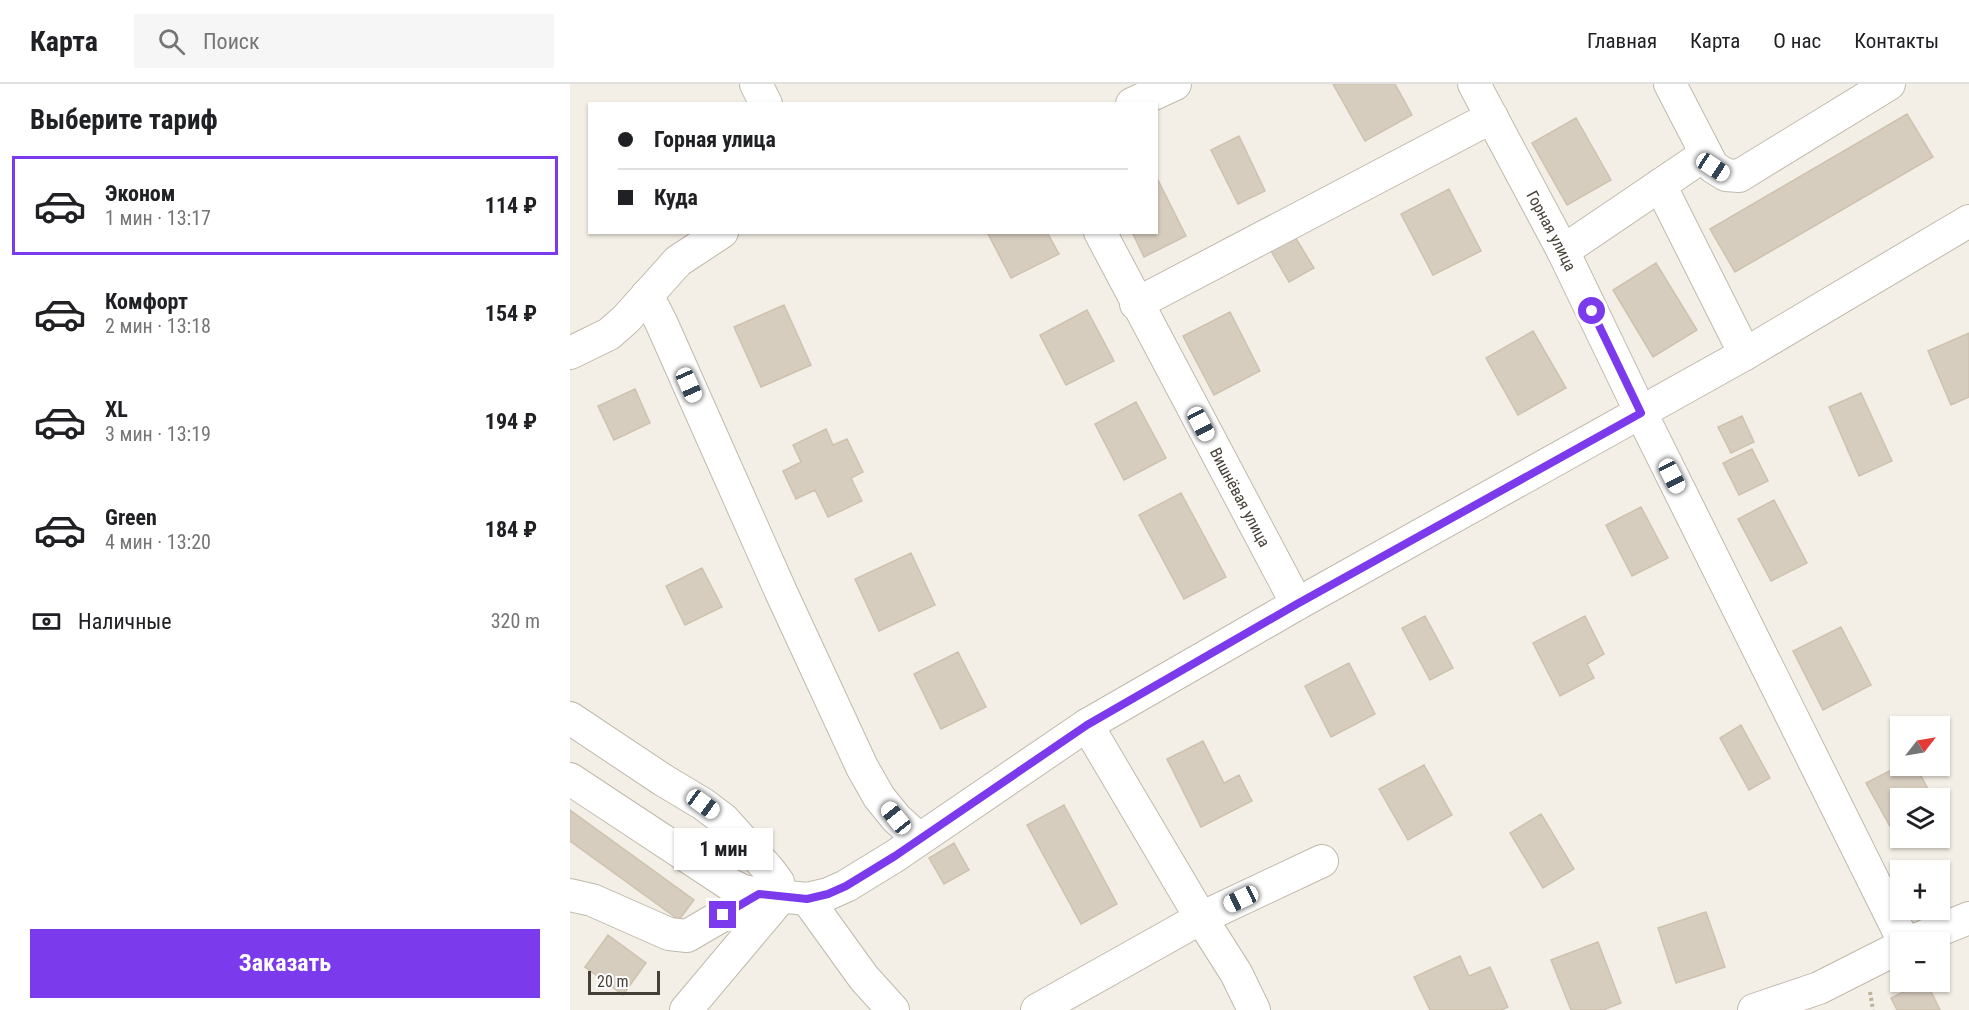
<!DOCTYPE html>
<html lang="ru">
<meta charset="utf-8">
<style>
body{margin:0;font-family:"Roboto Condensed",sans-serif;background:#f6f6f6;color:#202124;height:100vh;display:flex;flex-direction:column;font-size:22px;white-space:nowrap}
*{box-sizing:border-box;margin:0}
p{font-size:20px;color:#757577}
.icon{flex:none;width:33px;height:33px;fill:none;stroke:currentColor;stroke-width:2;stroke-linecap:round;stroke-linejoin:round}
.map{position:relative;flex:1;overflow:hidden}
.side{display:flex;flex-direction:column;background:#fff;width:570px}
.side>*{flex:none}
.top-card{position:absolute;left:18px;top:18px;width:570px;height:132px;border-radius:0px;box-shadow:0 2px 4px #0004;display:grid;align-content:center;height:132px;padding:0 30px;background:#fff}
.needle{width:39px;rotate:59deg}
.buttons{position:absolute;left:1320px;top:632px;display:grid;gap:12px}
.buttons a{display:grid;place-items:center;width:60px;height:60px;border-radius:0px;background:#fff;box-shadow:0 2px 4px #0004;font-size:30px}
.scale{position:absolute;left:18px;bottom:15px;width:72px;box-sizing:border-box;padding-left:6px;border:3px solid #453f36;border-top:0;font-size:16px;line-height:21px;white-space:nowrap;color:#453f36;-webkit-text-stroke:4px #fff;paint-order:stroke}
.end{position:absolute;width:27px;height:27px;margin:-14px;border:8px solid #7c3aed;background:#fff;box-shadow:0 0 0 3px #fff}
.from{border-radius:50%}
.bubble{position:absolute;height:42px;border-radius:0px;background:#fff;box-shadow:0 2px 4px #0004;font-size:20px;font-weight:700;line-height:42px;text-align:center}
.car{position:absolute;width:18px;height:36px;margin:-18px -9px;border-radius:8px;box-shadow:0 0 4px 2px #0007;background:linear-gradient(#fff 24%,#345 0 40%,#fff 0 76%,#345 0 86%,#fff 0)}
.top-card b{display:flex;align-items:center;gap:21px;height:57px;font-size:22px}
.top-card b+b{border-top:2px solid #e0e0e0}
.top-card i{width:15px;height:15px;background:#202124}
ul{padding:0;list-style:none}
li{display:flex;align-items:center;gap:18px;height:99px;margin:0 12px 9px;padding:0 18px;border:3px solid transparent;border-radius:0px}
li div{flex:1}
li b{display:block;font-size:22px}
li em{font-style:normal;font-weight:700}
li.active{border-color:#7c3aed}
li>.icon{width:54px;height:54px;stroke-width:1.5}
h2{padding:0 30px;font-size:27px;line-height:72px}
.pay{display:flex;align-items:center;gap:15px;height:66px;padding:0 30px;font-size:22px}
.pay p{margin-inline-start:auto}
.button{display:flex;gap:12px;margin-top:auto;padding:12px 30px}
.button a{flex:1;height:69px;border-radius:0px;background:#7c3aed;color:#fff;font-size:24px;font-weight:700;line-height:69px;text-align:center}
header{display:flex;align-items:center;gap:36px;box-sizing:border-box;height:84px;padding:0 30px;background:#fff;border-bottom:2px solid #e0e0e0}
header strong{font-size:28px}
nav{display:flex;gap:33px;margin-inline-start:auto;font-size:21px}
.search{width:420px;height:54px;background:#f6f6f6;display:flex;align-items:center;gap:15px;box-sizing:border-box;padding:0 21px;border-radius:0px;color:#757577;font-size:22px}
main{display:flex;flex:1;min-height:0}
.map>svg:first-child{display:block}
.building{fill:#d7cdbf;stroke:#cec2af;stroke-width:1.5}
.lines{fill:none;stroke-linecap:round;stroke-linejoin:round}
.minor-casing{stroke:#c1b9ac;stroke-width:34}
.path{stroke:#bfb29b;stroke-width:4;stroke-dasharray:3 3;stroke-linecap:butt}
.minor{stroke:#fff;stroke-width:32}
.route{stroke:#7c3aed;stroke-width:8}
.labels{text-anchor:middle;stroke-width:4.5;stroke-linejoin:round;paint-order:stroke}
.street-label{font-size:16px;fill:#453f36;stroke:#fff}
</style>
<header>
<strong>Карта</strong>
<div class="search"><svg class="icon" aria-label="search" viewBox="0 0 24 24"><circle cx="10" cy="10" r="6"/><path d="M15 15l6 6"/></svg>Поиск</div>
<nav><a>Главная</a><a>Карта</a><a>О нас</a><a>Контакты</a></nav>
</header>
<main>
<section class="side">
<h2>Выберите тариф</h2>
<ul>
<li class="active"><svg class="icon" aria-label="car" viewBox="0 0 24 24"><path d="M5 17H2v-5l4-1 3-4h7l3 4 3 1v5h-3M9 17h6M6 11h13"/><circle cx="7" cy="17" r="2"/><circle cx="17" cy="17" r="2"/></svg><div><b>Эконом</b><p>1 мин · 13:17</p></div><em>114 ₽</em></li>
<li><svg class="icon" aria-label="car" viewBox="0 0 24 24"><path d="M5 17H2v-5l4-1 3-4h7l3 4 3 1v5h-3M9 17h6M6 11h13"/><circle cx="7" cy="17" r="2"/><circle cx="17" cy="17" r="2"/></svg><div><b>Комфорт</b><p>2 мин · 13:18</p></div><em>154 ₽</em></li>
<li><svg class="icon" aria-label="car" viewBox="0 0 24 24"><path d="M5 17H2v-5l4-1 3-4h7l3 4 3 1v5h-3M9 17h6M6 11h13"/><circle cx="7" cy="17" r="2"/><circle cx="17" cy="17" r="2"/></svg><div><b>XL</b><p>3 мин · 13:19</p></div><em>194 ₽</em></li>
<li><svg class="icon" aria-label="car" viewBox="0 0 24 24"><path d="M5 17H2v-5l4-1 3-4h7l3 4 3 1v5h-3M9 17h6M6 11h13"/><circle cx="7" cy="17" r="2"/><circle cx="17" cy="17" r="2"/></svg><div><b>Green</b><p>4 мин · 13:20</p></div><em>184 ₽</em></li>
</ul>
<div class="pay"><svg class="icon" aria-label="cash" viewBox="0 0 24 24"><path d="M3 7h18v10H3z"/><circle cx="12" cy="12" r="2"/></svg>Наличные<p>320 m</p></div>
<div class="button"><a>Заказать</a></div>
</section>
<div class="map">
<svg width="1399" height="926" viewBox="0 0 1399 926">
<rect width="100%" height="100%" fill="#f3efe6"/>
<!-- building -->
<path class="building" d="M763,0H825L842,31L795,57Z
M1337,30L1363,73L1165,188L1140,145Z
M1006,34L1041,96L997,121L962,59Z
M669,52L695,107L668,120L641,66Z
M586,92L616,152L574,173L562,148H586Z
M879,105L911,167L863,191L831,130Z
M417,148H477L489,170L441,194Z
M725,153L744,184L719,198L701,167Z
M1086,179L1127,246L1083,273L1043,206Z
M214,221L241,281L191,303L164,243Z
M517,226L544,277L496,301L470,251Z
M660,228L690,287L644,311L613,252Z
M963,247L996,304L948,331L916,274Z
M1399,249V313L1381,321L1358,267Z
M65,305L80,339L44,356L28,322Z
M1291,309L1322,377L1289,392L1259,323Z
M566,318L596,374L554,396L525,340Z
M1172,332L1184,358L1161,369L1148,343Z
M256,345L263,361L277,355L293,388L281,394L292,417L258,433L245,406L226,415L213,387L231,378L223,361Z
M1182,365L1198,397L1169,411L1153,379Z
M611,409L656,493L614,515L569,431Z
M1204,416L1237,479L1201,497L1168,435Z
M1071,423L1098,474L1062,492L1036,441Z
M341,469L365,521L309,547L285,495Z
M132,484L152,523L115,541L96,502Z
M855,532L883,584L860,596L832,544Z
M1015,532L1034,570L1017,580L1024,594L990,612L963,559Z
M1271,543L1301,601L1253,626L1223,567Z
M388,568L416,623L371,645L344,590Z
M779,579L805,630L761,653L735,602Z
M1171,641L1200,694L1179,706L1150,654Z
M633,657L654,699L669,691L682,717L631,743L597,675Z
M854,681L882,731L838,756L809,705Z
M1331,681H1345L1363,714H1330V753L1327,755L1296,699Z
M494,721L547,820L511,840L457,741Z
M0,726L124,816L109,836L0,757Z
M971,730L1004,785L973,804L940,749Z
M384,759L399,786L374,800L359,774Z
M1136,828L1155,883L1106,899L1088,844Z
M38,851L76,879L53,911L15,883Z
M1028,858L1051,919L1033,926H1001L981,876Z
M890,872L899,892L920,883L938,923L931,926H860L844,893Z
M1356,897L1370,926H1327L1321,914Z"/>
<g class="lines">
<!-- minor casing -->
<g class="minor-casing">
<g id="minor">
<path d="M186,0L196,20"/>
<path id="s1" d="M904,0L993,167L1071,329L1334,858"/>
<path d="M1100,0L1143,83L1156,91L1169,92L1319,0"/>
<path d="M562,20L605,0"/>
<path d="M1090,101L1175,270"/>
<path id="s2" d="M530,148L727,520"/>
<path d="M993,167L1136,70"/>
<path d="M77,211L91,238L211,508L292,683L309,713L326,734L349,755"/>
<path d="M566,220L922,33"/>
<path d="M0,269L39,250L56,235L108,177L152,148"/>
<path d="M0,634L93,696L133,720L153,735L199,786L208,798L211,813L116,926"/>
<path d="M517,641L631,834L666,889L684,926"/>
<path d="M0,695L159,800L173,807L189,810L237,815L258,810L276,802L325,772L517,641L727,520L1175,270L1399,137"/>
<path d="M0,811L22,816L99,850L117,852L189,810"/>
<path d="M237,815L294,894L323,926"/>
<path d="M1340,858L1399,834"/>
<path d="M467,926L631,834L752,777"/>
<path d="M1184,926L1249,904L1330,863"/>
</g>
</g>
<!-- path -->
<path class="path" d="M1300,908L1303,926"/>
<!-- minor -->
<use href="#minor" class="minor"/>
</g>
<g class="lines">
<!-- route -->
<path class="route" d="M153,831L189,810L237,815L258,810L276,802L325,772L517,641L727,520L1071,329L1022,227"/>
</g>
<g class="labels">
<!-- street labels -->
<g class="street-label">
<text dy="6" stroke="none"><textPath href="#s1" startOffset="166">Горная улица</textPath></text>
<text dy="6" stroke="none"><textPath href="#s2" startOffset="300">Вишнёвая улица</textPath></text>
</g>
</g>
</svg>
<div class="buttons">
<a><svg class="needle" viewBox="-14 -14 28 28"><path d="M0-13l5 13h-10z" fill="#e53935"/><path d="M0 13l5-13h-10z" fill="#757577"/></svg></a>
<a><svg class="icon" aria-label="layers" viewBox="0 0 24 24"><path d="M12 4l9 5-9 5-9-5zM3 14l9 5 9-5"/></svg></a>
<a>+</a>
<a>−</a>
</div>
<div class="scale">20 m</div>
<i class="end from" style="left:1022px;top:227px"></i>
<i class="end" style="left:153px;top:831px"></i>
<div class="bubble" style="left:104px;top:744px;width:99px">1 мин</div>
<i class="car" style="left:1143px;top:83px;rotate:123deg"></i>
<i class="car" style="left:119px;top:301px;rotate:156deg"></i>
<i class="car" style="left:631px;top:340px;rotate:152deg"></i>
<i class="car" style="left:1102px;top:392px;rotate:153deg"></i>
<i class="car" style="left:133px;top:720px;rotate:126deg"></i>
<i class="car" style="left:326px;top:734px;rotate:321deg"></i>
<i class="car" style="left:671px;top:815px;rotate:245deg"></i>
<div class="top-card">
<b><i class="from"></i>Горная улица</b>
<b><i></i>Куда</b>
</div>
</div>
</main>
